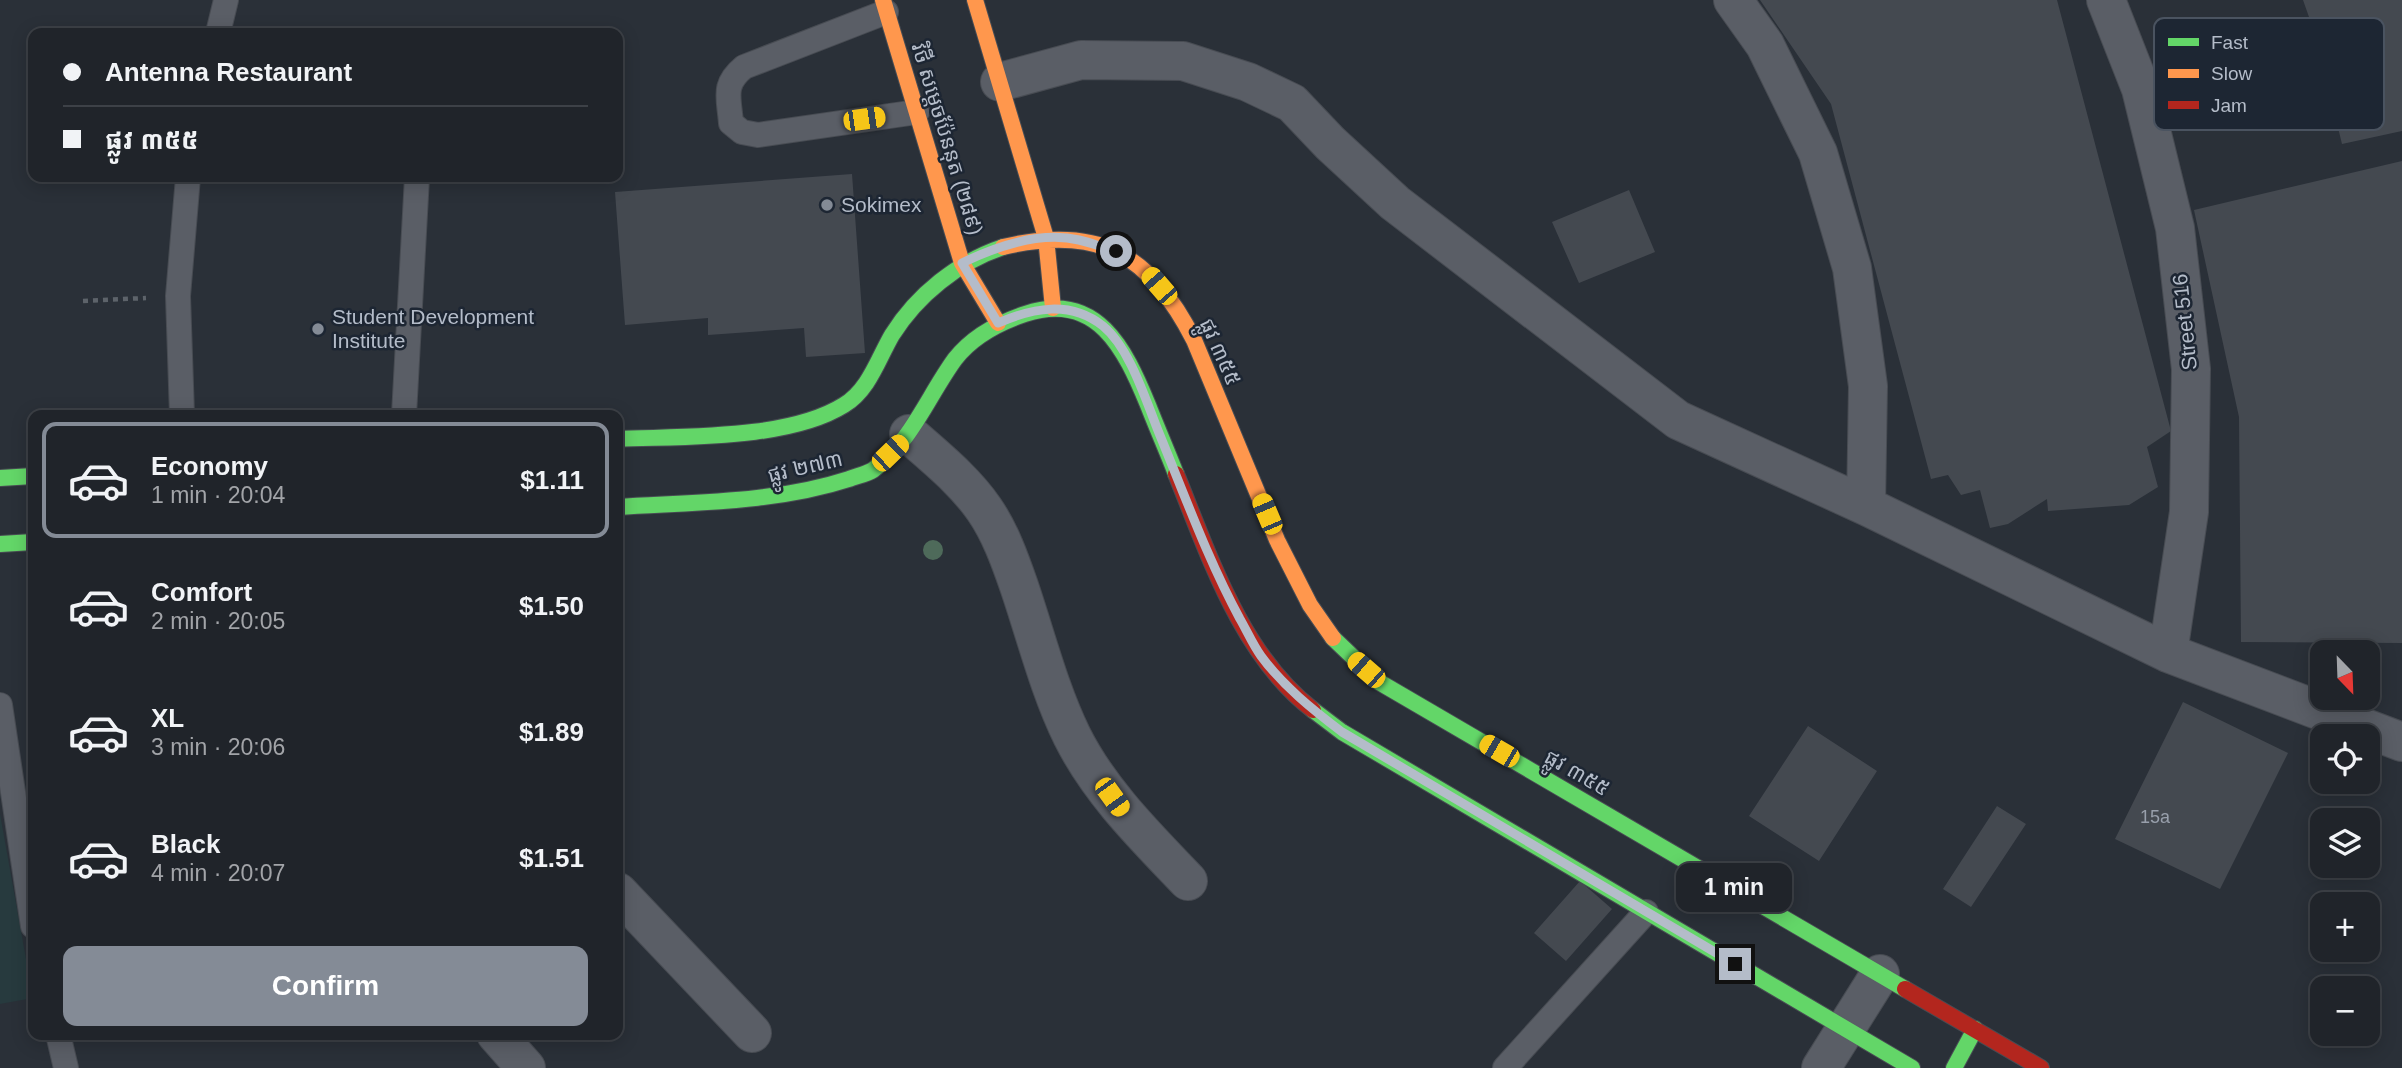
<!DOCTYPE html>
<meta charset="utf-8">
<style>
body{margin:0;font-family:Helvetica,"Noto Sans Khmer",sans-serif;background:#2d3036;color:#f1f3f6;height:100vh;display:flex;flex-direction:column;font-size:26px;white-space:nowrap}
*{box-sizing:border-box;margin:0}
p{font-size:23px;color:#a2a4a8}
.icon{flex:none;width:38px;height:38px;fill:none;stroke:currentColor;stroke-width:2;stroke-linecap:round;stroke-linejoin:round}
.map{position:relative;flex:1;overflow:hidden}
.sheet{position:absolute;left:28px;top:410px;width:595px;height:630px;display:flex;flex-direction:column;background:#20242a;border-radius:14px;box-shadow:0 4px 18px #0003,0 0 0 2px #3d4147}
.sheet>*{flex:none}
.top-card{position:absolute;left:28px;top:28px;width:595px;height:154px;border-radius:14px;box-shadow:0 4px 18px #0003,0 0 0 2px #3d4147;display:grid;align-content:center;height:154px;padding:0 35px;background:#20242a}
.needle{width:46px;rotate:157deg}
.fabs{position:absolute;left:2310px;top:640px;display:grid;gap:14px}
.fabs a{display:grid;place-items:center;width:70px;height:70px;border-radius:14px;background:#20242a;box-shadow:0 4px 18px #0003,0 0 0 2px #3d4147;font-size:35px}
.end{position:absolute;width:32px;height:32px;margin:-16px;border:9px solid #b4bcc9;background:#111;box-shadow:0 0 0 4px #111}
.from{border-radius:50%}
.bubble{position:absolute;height:49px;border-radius:14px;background:#20242a;box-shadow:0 4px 18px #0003,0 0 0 2px #3d4147;font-size:23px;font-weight:800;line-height:49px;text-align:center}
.car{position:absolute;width:21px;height:42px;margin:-21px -10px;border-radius:9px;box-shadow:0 0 5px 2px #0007;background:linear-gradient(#f5c518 24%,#345 0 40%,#f5c518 0 76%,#345 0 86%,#f5c518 0)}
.top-card b{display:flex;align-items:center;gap:24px;height:66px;font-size:26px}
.top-card b+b{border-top:2px solid #3d4147}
.top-card i{width:18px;height:18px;background:#f1f3f6}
ul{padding:12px 0 0;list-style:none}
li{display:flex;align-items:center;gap:21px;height:116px;margin:0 14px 10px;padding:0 21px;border:4px solid transparent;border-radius:14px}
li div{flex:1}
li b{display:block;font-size:26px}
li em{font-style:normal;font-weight:800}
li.active{border-color:#848b96}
li>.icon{width:63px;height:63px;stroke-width:1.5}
.button{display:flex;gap:14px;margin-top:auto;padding:14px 35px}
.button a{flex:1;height:80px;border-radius:14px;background:#848b96;color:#fff;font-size:28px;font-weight:800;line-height:80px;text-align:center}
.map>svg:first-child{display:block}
.green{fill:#273a3e}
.building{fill:#444950}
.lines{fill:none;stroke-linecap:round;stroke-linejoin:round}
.lane-casing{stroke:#484c53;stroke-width:26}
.street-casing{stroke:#484c53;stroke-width:40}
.fast-casing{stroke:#484c53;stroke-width:18}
.slow-casing{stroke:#484c53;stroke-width:18}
.jam-casing{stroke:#484c53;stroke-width:18}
.path{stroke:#5d636a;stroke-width:4.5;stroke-dasharray:5 5;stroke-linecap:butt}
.lane{stroke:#5a5e66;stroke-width:24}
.street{stroke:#5a5e66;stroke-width:38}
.fast{stroke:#63d668;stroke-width:16}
.slow{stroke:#ff974d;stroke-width:16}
.jam{stroke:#b3261e;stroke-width:16}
.tree{fill:#4e6a5a}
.route{stroke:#b4bcc9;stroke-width:9}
.poi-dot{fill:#848b96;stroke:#1d2633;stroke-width:2.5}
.labels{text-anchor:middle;stroke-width:5;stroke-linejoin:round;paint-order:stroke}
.number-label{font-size:18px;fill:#989fab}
.street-label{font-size:21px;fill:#b4bcc9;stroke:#1d2633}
.poi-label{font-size:21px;fill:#b4bcc9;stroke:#1d2633;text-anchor:start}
.key{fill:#1d2633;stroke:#4a5360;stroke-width:2}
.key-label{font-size:19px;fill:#b4bcc9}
</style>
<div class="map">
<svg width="2402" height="1068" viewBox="0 0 2402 1068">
<rect width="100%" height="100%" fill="#2a3038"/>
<!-- green -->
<path class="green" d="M0,814L33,998L0,1004Z"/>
<!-- building -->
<path class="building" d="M1760,0H2057L2171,431L2147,447L2158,487L2129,505L2048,511L2047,499L2008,524L1990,528L1980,490L1961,495L1948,475L1931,479L1831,104Z
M2303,0H2402V131L2342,144L2315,34Z
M2402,161V643L2241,642L2239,417L2194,210Z
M852,174L865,353L806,357L804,328L708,335V318L625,325L615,192Z
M1629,190L1655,252L1579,283L1552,222Z
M2183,702L2288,753L2220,889L2115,839Z
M1808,726L1877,771L1819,861L1749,816Z
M1997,806L2026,824L1971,907L1943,889Z
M1580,881L1612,909L1566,961L1534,933Z"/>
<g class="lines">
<!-- lane casing -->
<g class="lane-casing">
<path id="lane" d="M886,12L744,67C722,85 729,97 731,123L742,132L758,135L917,112
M218,33L226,0
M182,415L178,296L188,177
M404,415L417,177
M0,705L33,926
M58,1034L66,1068
M1505,1068L1646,912"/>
</g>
<!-- street casing -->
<g class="street-casing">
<path id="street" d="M1733,0L1765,45L1818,153L1852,268L1868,386L1866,506
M2106,0L2141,89L2175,228L2191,369L2189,512L2168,653
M1000,82L1081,60L1183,61L1248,82L1292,103L1330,143L1395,203L1678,420L1866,506L2168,653L2402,742
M909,434C936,458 964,480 984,509C1000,532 1010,560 1019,586C1036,636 1049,689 1072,736C1100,792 1145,836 1188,881
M618,892L752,1033
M496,1034L526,1068
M1821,1068L1880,974"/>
</g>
<!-- fast casing -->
<g class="fast-casing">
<path id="fast" d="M618,439C683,436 788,440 844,405C869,390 878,359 892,335C917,295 958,262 1003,247
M0,478L33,476
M618,507C695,502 775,503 849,479C857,476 867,474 873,470C912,441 928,396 955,359C973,336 998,323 1025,314C1097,290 1125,349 1148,405C1157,428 1167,451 1176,474
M0,544L33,542
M1333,638L1379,682L1905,989
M1313,710L1342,732L1912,1068
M1954,1068L1975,1029"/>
</g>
<!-- slow casing -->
<g class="slow-casing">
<path id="slow" d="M883,0L962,263L998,323
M975,0L1046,238L1053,308
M1003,247C1099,224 1150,254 1194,340L1277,540L1310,605L1333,638"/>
</g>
<!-- jam casing -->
<g class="jam-casing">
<path id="jam" d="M1176,474C1209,555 1241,655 1313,710
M1905,989L2041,1068"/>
</g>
<!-- path -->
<path class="path" d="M83,301L146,298"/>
<!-- lane -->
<use href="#lane" class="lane"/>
<!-- street -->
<use href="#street" class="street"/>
<!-- fast -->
<use href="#fast" class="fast"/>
<!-- slow -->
<use href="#slow" class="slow"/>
<!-- jam -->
<use href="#jam" class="jam"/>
</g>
<!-- trees -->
<circle class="tree" cx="933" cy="550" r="10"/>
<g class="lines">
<!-- route -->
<path class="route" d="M1116,251C1104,248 1092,243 1079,240C1040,231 997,246 962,263L998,323C1033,308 1070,300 1103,326C1130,348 1146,401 1159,433C1185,496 1208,560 1240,619C1247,631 1253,645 1261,656C1283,686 1313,710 1342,732L1735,964"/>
</g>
<!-- markers -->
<g class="poi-dot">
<circle cx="827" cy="205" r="7"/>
<circle cx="318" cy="329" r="7"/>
</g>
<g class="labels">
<!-- number labels -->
<g class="number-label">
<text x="2155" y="823">15a</text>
</g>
<!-- street labels -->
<g class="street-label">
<text transform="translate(947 139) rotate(73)" y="7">វិថី សម្តេចប៉ែននុត (២៨៩)</text>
<text transform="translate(2185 322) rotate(-96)" y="7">Street 516</text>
<text transform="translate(1220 352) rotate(66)" y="7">ផ្លូវ ៣៥៥</text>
<text transform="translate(805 467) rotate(-13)" y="7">ផ្លូវ ២៧៣</text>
<text transform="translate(1577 773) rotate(30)" y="7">ផ្លូវ ៣៥៥</text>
</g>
<!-- poi labels -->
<g class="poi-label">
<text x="841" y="212">Sokimex</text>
<text x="332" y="324">Student Development<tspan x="332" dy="24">Institute</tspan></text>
</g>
</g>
<!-- legend -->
<rect x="2154" y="18" width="230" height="112" rx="10" class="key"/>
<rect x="2168" y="38" width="31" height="8" fill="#63d668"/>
<rect x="2168" y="69" width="31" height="9" fill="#ff974d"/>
<rect x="2168" y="101" width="31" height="8" fill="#b3261e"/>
<g class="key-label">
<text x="2211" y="49">Fast</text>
<text x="2211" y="80">Slow</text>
<text x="2211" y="112">Jam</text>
</g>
</svg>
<div class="fabs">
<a><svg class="needle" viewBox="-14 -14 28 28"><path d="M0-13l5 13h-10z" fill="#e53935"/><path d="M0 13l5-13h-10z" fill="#a2a4a8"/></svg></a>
<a><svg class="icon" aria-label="locate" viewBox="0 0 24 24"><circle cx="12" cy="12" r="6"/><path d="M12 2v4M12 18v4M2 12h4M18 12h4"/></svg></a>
<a><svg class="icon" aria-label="layers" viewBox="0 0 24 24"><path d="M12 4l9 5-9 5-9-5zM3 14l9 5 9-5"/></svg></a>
<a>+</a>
<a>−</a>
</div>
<i class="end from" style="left:1116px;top:251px"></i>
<i class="end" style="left:1735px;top:964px"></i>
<div class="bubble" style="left:1676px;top:863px;width:116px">1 min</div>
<i class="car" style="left:864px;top:119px;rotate:82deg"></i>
<i class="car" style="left:1159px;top:286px;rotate:319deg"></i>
<i class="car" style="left:890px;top:453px;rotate:46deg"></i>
<i class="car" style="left:1267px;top:514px;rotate:337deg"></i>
<i class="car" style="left:1366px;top:670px;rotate:311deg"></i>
<i class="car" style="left:1499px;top:751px;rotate:300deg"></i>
<i class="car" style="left:1112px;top:797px;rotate:144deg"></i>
<div class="top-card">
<b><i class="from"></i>Antenna Restaurant</b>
<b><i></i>ផ្លូវ ៣៥៥</b>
</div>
<section class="sheet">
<ul>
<li class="active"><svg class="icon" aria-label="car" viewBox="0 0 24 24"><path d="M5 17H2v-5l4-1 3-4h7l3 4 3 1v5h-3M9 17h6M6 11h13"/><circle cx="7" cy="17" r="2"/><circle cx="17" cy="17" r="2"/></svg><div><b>Economy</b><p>1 min · 20:04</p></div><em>$1.11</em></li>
<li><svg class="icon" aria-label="car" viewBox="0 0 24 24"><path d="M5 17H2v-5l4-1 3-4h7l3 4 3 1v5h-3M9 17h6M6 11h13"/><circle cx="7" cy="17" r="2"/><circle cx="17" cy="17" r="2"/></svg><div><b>Comfort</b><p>2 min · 20:05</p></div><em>$1.50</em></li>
<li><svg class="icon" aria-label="car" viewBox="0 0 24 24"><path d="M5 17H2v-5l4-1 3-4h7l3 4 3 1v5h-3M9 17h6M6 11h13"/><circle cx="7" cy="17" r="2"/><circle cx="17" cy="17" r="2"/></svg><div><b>XL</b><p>3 min · 20:06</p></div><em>$1.89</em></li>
<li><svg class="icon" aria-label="car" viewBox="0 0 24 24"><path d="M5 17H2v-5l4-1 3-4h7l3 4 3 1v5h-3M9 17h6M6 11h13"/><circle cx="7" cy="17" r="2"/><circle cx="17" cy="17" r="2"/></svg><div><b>Black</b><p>4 min · 20:07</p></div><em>$1.51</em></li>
</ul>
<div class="button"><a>Confirm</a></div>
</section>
</div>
